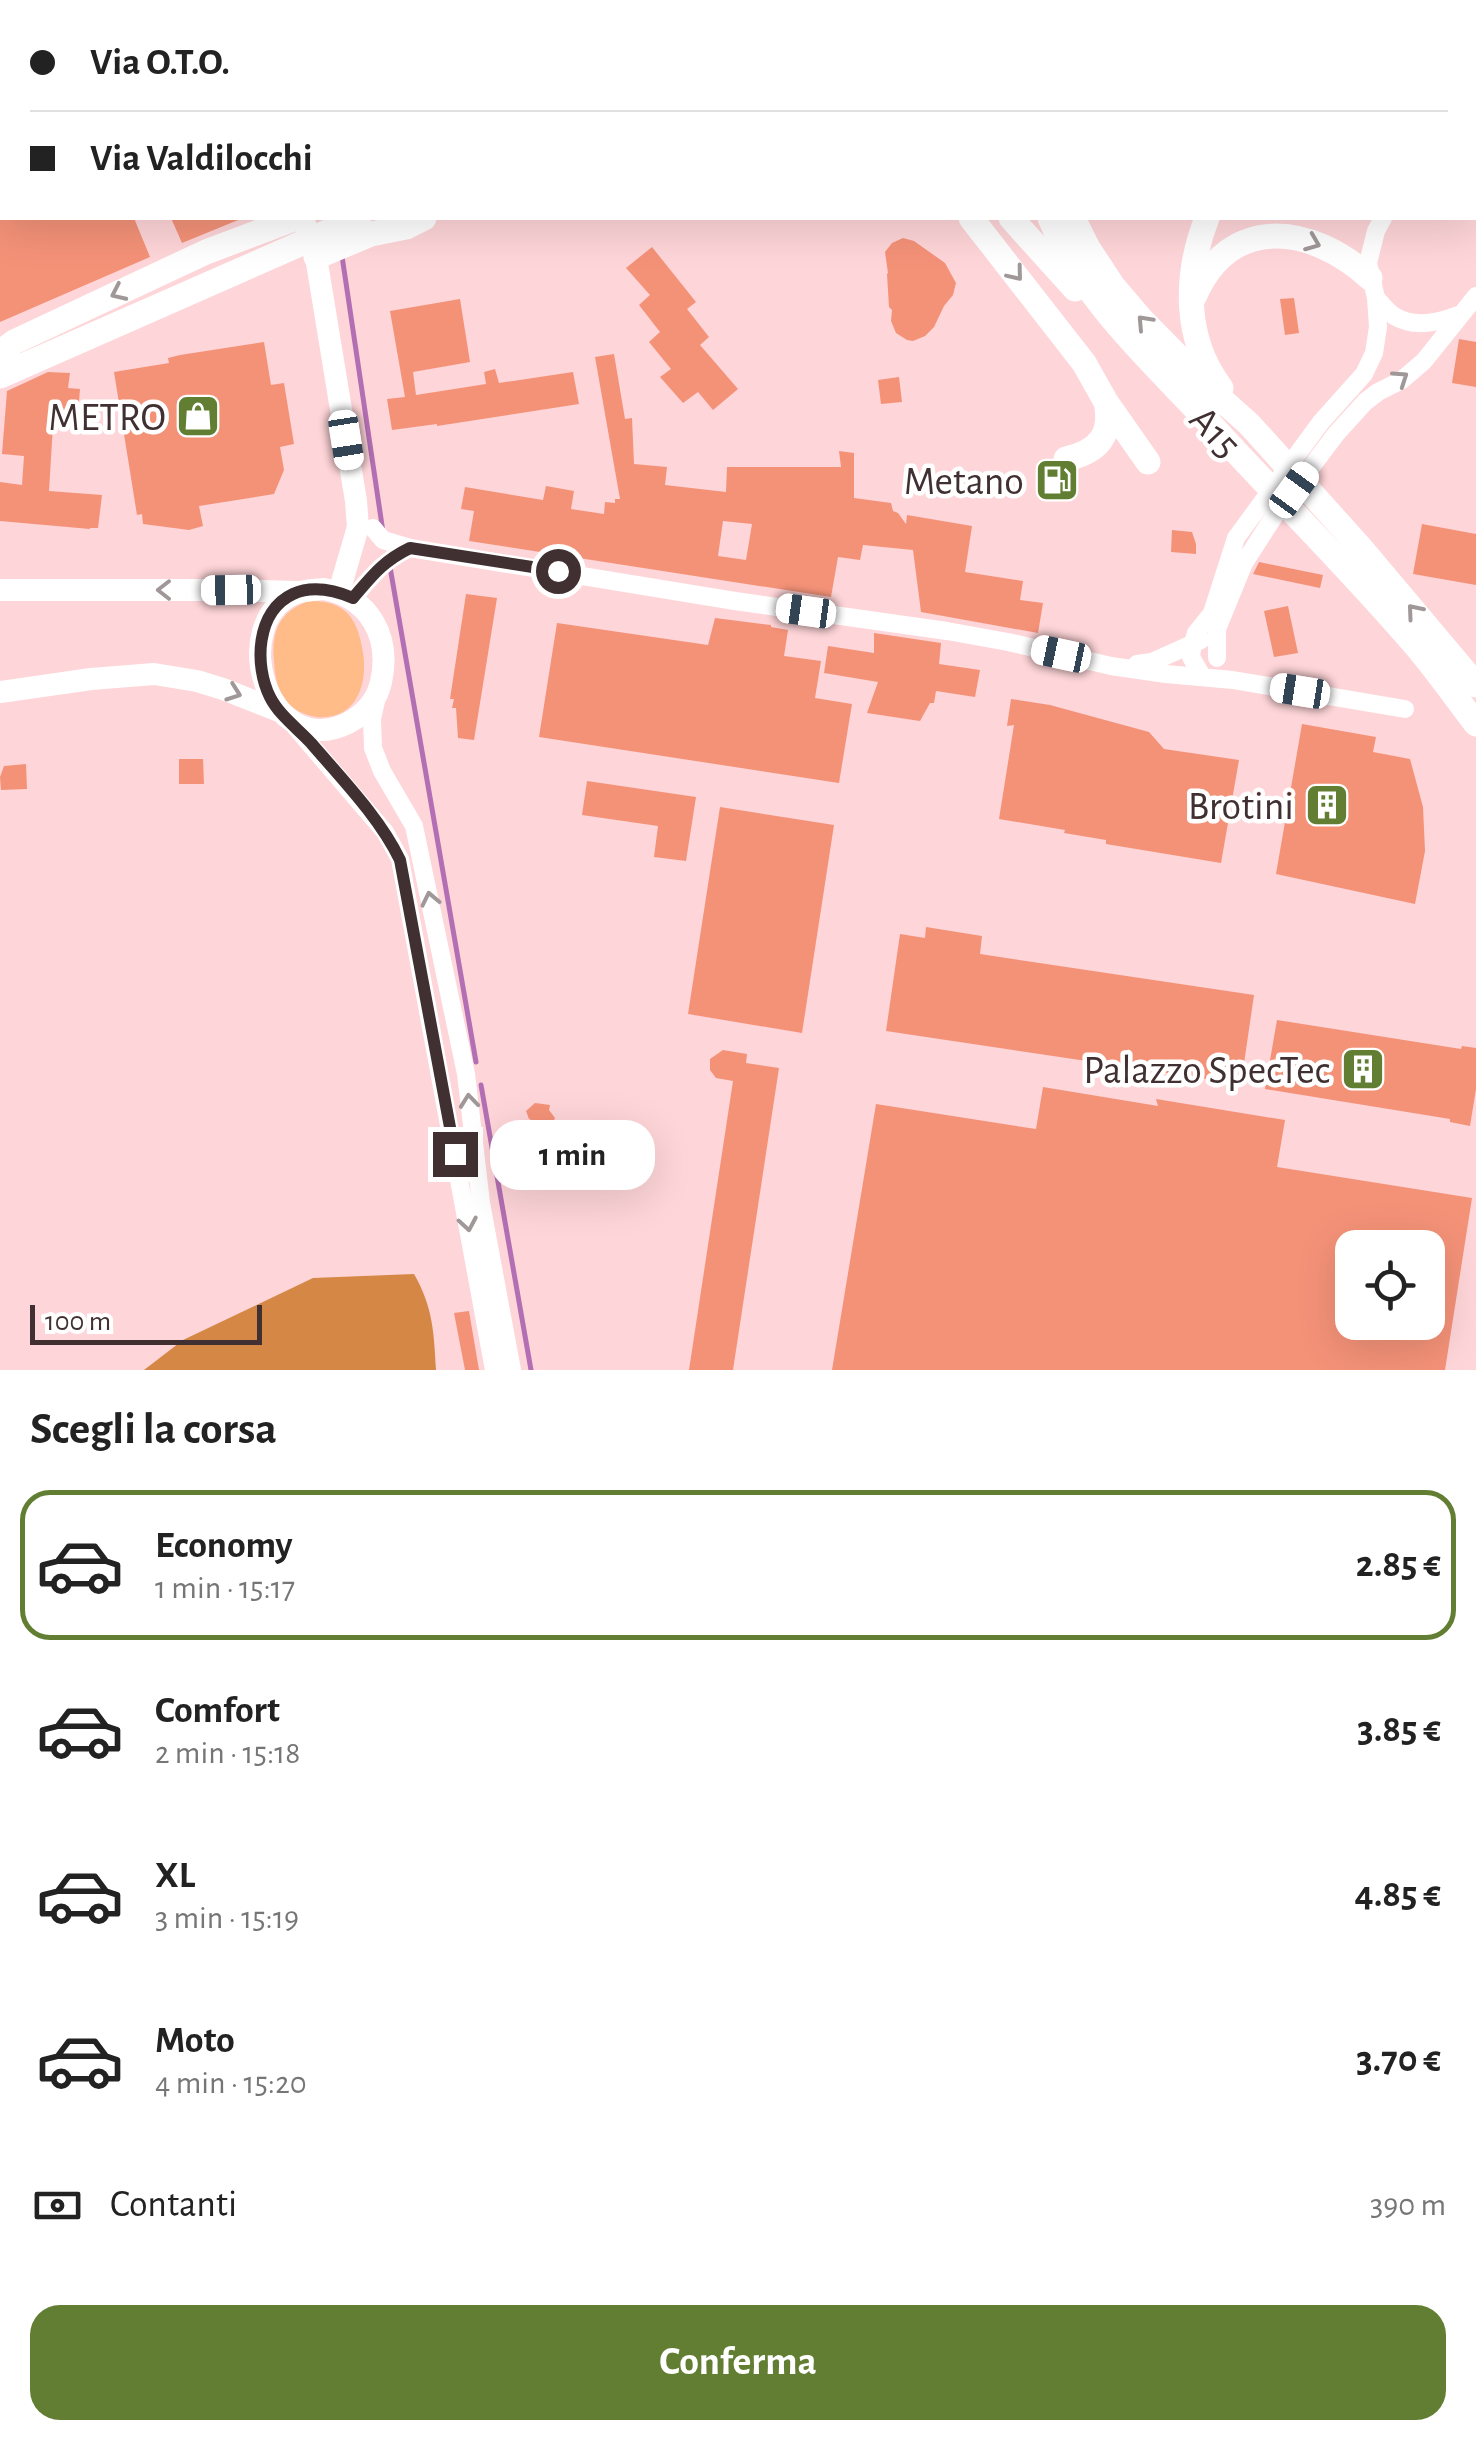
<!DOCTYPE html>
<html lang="it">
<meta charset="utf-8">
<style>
body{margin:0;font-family:"Alegreya Sans",sans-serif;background:#f2f2f2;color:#222;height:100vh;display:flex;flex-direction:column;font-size:38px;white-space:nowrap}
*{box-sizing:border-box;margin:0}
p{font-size:32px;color:#767676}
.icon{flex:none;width:55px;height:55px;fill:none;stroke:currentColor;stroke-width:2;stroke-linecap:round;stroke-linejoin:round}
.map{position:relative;height:1370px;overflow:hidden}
.drawer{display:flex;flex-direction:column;background:#fff;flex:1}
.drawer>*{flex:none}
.guide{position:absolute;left:0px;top:0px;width:1478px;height:220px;box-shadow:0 10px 40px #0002;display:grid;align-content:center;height:220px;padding:0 30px;background:#fff}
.tools{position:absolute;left:1335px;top:1230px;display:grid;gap:20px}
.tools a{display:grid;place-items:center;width:110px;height:110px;border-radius:20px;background:#fff;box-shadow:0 10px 40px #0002;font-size:50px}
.scale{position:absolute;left:30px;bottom:25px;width:232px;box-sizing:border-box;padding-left:10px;border:5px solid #403031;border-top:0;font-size:28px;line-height:35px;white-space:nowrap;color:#403031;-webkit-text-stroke:8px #fff;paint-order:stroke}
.end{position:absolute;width:45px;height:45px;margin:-22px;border:12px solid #403031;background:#fff;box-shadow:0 0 0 5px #fff}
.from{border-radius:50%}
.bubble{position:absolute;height:70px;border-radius:30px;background:#fff;box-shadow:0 10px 40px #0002;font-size:32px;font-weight:700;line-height:70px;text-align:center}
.car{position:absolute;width:30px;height:60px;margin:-30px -15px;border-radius:12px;box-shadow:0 0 8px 2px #0007;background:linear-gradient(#fff 24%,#345 0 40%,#fff 0 76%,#345 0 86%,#fff 0)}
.guide b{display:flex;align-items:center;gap:35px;height:95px;font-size:38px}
.guide b+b{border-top:2px solid #e0e0e0}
.guide i{width:25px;height:25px;background:#222}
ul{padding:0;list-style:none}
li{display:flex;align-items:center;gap:30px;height:150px;margin:0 20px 15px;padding:0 10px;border:5px solid transparent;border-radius:30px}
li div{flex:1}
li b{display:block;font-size:38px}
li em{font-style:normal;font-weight:700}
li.on{border-color:#627e32}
li>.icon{width:90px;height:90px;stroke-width:1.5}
h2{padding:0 30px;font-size:45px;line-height:120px}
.pay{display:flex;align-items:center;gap:25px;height:110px;padding:0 30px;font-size:38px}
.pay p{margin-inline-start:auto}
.button{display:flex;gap:20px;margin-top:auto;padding:20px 30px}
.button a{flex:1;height:115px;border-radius:30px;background:#627e32;color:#fff;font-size:40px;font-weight:700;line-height:115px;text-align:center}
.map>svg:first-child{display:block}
.green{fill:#fb8}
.forest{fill:#d58745}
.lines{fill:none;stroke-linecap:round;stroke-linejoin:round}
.stream{stroke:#b36fb3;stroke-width:5}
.building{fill:#f49278;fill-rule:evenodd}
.minor{stroke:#fff;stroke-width:18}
.major{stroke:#fff;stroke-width:22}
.highway{stroke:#fff;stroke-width:25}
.oneway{stroke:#a09898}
.route{stroke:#403031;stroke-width:12}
.labels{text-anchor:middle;stroke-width:9;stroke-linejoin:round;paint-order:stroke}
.poi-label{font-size:40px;fill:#403031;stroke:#fff;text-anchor:end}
.street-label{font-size:40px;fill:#403031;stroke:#fff}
</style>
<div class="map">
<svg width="1476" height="1370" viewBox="0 0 1476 1370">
<rect width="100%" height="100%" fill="#fed5d8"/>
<!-- green -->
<path class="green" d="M309,601C346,600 358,619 363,653C368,685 356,720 317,717C304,715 291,709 284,698C276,687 275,674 274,661C271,631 280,611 309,601Z"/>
<!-- forest -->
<path class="forest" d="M414,1274C433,1307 434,1333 436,1370H144L183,1340L313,1278Z"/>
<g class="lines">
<!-- stream -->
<path class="stream" d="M228,0L229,2
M342,256L383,532
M390,567L476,1062
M481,1085L531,1370"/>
</g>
<!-- building -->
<path class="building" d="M0,218H134L150,257L0,322Z
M171,218H243L182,243Z
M903,238L914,241L945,263L956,283L953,295L944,306L934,327L925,336L913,341L907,340L896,333L891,321L892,310L889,307L887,274L888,273L885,252L892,243Z
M652,247L696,302L687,309L709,337L700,345L738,389L713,410L698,392L683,403L660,377L671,369L649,342L660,332L639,305L650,295L626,268Z
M1294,298L1299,333L1285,335L1280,299Z
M460,299L470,362L413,372L416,395L486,384L484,372L495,369L499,383L573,372L579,404L437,426V424L392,430L387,399L405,397L390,311Z
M1459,339L1476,342V387L1452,383Z
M264,342L271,385L284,383L294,444L280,447L284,470L274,494L199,506L203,526L189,530L143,524L142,514L137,515L114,372L169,363L168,358L180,355Z
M614,354L625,419L632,418L634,464L667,467L665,485L726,492L727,467H841L839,451L854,453V498L891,503L893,511L898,513L906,524L907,515L972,526L965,572L1023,581L1020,600L1043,603L1038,633L921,612L913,550L863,545L860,560L838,557L831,597L469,541L474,511L461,509L465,487L543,500L546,486L574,491L571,509L604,514L605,502L615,503V499H620L595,357ZM723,521L752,524L746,560L718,556Z
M48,372L70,373L68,388L80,389L77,426L53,425L49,491L102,495L98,528H90V529L0,521V482L22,485L24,456L2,454L7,391Z
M899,377L902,402L881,404L878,380Z
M1422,524L1476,534V585L1413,574Z
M1172,530L1192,532L1196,544V554L1171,552Z
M1259,562L1323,575L1320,588L1253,574Z
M466,594L497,598L474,740L458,738L456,708H452L454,699H450Z
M1288,606L1298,653L1274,657L1264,611Z
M715,618L771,625V627L788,630L784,656L821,661L815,698L852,704L839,783L539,737L557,623L708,645Z
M874,633L941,643L939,664L980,670L975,697L936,691L934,703H930L920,721L867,713L878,682L824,673L828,646L874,653Z
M1011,699L1050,705L1149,732L1164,749L1239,760L1221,863L1106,844V840L1064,833L1065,830L999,819L1014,725L1007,726Z
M1302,724L1376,737L1373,752L1410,759L1423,807L1425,851L1415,904L1276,874Z
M179,759H203L204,784H179Z
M26,764L27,789L1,790L0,777L4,766Z
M587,781L696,797L686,861L654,857L658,826L582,815Z
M720,807L834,825L802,1033L688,1014Z
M926,927L982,936L980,954L1254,995L1241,1084L886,1031L900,934L925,938Z
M1277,1020L1461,1049L1462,1046L1476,1048V1089L1470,1126L1450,1122V1119L1265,1089Z
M723,1050L747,1054L746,1063L779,1068L733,1370H689L733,1081L716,1078L710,1070V1059Z
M1043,1087L1158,1106L1156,1099L1285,1120L1277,1167L1472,1198L1445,1370H832L876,1104L1036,1129ZM1352,1248H1428V1322H1352Z
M535,1103L550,1105L549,1110L555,1118L548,1133L532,1130L534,1121L529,1119L526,1111Z
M469,1311L479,1370H465L454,1313Z"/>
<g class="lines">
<!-- minor -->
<path class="minor" d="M1452,0L1453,2
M1475,60L1476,66
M1475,124L1476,117
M1475,202L1476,203
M1376,298C1381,303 1387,311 1394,316C1414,328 1438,323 1458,315
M373,528L383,540L410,548L735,601L947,631L1008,642L1111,666L1166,674L1233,680L1405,709
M353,598C372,576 383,561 410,548
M1217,658V629L1244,563L1275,515L1336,434L1365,402L1378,392L1402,380L1424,361L1476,296
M1137,664L1152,662L1201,640
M1202,676L1191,657L1193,643L1196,633L1212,613L1236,538L1321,422L1364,374L1374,353L1378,327L1376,298L1368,263L1376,231L1383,218
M377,696L372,719L373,748L382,771L414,826L466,1074L481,1203L512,1370
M291,722L385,832L400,859L494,1370"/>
<!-- major -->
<path class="major" d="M197,0L198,2
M303,218L316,257L356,501L358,527L339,592
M324,589C370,598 391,637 381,682C377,700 365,714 348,723C267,762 227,624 294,594C304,590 314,590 324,589Z
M0,590H231L297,592
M0,692L91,679L154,674L197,681L223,689L279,711"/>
<!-- highway -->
<path class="highway" d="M704,0L711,2
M825,0L827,2
M869,0L872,2
M924,0L926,2
M945,0L947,2
M1207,0L1208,2
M527,2L532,0
M570,2L574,0
M1027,2L1028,0
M1047,2V0
M971,218L1084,363L1106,402L1148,462
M1011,218L1075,289
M1050,218C1084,303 1153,362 1213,427C1280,500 1351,570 1416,646C1437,671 1456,698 1476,724
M1073,218L1088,248L1113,286L1142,320L1212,391L1249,424L1360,547L1476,685
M1207,218C1185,274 1183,338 1221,388
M316,257L371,234L406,227L424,218
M1194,297C1230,213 1312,225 1370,278
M0,353L14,342L206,252L296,218
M0,376L359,218
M1066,459C1098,452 1113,435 1106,402"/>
</g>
<!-- one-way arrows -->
<defs><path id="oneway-chevron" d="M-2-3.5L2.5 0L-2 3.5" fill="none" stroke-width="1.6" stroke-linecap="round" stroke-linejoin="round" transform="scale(2.5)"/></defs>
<g class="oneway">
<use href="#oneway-chevron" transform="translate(1313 243) rotate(22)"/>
<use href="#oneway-chevron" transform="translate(1016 274) rotate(51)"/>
<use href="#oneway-chevron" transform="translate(118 293) rotate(155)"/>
<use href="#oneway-chevron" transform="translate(1144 322) rotate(-133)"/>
<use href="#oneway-chevron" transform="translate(1401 378) rotate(-34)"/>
<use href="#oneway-chevron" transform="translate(164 590) rotate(180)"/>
<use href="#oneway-chevron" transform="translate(1414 611) rotate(-130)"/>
<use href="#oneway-chevron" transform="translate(234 693) rotate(20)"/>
<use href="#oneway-chevron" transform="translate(430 899) rotate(-102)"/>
<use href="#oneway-chevron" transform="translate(469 1101) rotate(-96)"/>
<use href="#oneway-chevron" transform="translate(468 1224) rotate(80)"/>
</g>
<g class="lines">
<!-- route -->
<path class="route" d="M455,1154L400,860C380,818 341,778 311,743C297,728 279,715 270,697C254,665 256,611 293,594C313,585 334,590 353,598C372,576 383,561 410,548L558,571"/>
</g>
<!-- icons -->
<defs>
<g id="shop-square" transform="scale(2.25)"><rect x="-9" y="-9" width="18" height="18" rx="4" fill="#627e32" stroke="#fff"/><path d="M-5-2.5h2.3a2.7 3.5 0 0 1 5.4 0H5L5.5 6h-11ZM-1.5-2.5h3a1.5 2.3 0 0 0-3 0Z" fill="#fff"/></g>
<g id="fuel-square" transform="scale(2.25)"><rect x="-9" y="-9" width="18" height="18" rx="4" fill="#627e32" stroke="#fff"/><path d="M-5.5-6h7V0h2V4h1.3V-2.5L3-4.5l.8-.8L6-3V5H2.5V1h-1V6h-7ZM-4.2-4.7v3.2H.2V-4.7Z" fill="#fff"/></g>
<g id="building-square" transform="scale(2.25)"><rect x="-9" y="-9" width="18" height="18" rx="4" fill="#627e32" stroke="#fff"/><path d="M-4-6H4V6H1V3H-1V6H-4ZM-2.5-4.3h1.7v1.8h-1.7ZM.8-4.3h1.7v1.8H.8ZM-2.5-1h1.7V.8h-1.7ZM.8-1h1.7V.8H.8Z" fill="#fff"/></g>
</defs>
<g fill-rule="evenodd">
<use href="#shop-square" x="198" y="416"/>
<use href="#fuel-square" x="1057" y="480"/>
<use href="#building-square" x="1327" y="805"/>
<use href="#building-square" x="1363" y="1069"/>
</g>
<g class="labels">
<!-- poi labels -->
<g class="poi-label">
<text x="166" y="430">METRO</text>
<text x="1024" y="494">Metano</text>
<text x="1294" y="819">Brotini</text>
<text x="1330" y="1083">Palazzo SpecTec</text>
</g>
<!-- street labels -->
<g class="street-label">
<text transform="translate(1216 431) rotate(47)" y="14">A15</text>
</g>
</g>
</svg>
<div class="tools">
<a><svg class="icon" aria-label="locate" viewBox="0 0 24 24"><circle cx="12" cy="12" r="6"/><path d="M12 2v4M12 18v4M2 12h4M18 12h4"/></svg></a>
</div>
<div class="scale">100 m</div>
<i class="end from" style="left:558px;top:571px"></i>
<i class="end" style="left:455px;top:1154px"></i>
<div class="bubble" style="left:490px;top:1120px;width:165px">1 min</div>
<i class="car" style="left:346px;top:440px;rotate:171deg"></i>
<i class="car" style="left:1294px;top:490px;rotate:36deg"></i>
<i class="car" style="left:231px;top:590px;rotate:269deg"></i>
<i class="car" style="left:806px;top:611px;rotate:278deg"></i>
<i class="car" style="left:1061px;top:654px;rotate:282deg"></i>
<i class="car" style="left:1300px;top:691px;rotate:279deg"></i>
<div class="guide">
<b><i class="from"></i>Via O.T.O.</b>
<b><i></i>Via Valdilocchi</b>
</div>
</div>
<section class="drawer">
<h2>Scegli la corsa</h2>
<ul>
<li class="on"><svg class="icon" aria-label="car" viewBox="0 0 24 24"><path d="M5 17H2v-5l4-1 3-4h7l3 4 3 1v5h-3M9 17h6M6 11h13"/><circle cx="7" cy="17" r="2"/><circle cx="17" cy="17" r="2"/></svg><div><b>Economy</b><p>1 min · 15:17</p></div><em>2.85 €</em></li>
<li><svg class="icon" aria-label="car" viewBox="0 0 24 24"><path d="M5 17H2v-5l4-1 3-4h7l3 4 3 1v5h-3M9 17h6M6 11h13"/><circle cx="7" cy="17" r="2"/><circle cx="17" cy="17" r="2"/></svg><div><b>Comfort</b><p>2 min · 15:18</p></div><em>3.85 €</em></li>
<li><svg class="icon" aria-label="car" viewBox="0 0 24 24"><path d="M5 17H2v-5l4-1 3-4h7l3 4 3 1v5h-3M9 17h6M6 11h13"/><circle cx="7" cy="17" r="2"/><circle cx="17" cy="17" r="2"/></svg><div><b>XL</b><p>3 min · 15:19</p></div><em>4.85 €</em></li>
<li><svg class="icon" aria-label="car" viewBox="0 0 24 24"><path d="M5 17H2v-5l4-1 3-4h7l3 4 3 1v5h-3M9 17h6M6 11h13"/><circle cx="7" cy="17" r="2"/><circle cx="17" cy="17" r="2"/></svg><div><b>Moto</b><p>4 min · 15:20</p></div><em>3.70 €</em></li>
</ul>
<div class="pay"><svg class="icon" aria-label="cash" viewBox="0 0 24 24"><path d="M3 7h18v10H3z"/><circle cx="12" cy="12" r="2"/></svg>Contanti<p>390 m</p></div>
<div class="button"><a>Conferma</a></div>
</section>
